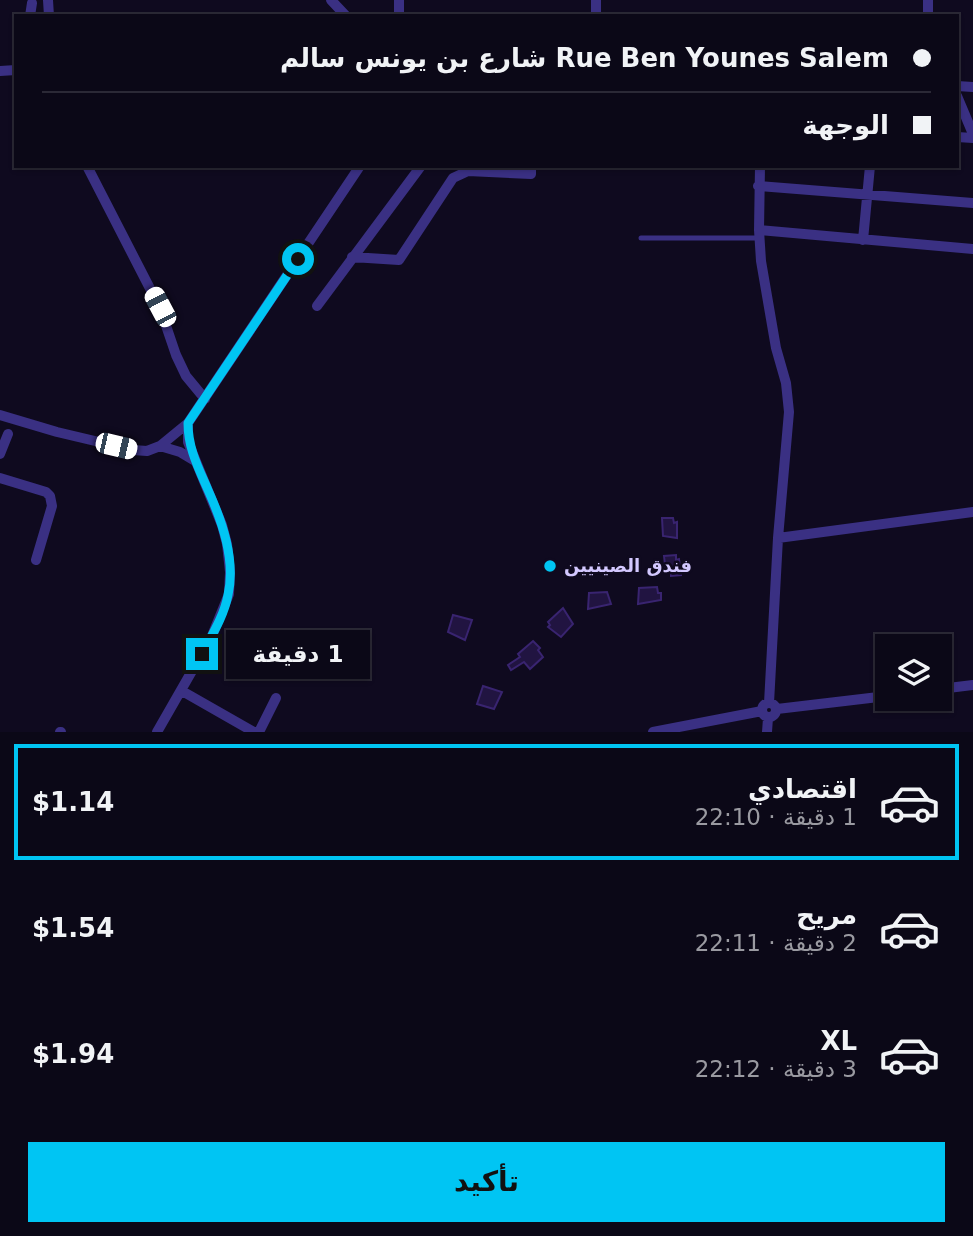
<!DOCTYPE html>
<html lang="ar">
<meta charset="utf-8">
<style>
body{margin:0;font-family:"DejaVu Sans","Noto Naskh Arabic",sans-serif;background:#191624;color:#f1f3f6;direction:rtl;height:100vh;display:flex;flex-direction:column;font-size:26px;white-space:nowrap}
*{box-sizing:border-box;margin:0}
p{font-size:23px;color:#9a9aa1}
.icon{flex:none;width:38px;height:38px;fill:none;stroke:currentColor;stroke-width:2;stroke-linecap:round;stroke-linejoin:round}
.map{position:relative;height:732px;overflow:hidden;direction:ltr}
.panel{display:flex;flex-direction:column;background:#0b0817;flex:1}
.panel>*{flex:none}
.guide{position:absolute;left:14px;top:14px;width:945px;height:154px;border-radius:0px;box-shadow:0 2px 5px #0004,0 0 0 2px #2b2936;direction:rtl;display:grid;align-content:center;height:154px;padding:0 28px;background:#0b0817}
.fabs{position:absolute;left:875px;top:634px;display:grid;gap:14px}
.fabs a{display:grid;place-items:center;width:77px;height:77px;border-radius:0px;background:#0b0817;box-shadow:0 2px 5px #0004,0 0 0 2px #2b2936;font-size:35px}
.end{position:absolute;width:32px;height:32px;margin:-16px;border:9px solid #00c5f3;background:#111;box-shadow:0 0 0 4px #111}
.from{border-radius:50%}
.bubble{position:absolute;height:49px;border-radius:0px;background:#0b0817;box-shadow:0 2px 5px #0004,0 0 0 2px #2b2936;font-size:23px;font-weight:600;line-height:49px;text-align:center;direction:rtl}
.car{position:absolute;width:21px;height:42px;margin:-21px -10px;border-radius:9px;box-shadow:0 0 5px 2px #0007;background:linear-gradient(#fff 24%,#345 0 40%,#fff 0 76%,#345 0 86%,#fff 0)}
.guide b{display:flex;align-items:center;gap:24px;height:66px;font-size:26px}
.guide b+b{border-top:2px solid #2b2936}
.guide i{width:18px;height:18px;background:#f1f3f6}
ul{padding:12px 0 0;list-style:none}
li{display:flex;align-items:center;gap:21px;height:116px;margin:0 14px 10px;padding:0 14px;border:4px solid transparent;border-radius:0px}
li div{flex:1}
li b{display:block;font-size:26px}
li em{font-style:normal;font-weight:600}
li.on{border-color:#00c5f3}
li>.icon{width:63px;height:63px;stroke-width:1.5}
.button{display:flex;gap:14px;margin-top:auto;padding:14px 28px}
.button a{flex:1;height:80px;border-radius:0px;background:#00c5f3;color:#111;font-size:28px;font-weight:600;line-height:80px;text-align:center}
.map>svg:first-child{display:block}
.building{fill:#211441;stroke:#392470;stroke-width:2}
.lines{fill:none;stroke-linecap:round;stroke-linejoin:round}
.service{stroke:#3a3083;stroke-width:5}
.minor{stroke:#3a3083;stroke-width:10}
.route{stroke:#00c5f3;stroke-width:9}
.poi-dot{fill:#00c5f3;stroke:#0f0a1f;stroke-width:2.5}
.labels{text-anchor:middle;stroke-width:5;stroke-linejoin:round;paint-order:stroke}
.poi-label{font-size:18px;font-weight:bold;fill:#d3c8ff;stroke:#0f0a1f;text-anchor:start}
</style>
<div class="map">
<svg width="973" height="732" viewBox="0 0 973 732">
<rect width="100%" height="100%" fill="#0f0a1f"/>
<!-- building -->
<path class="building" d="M662,518H673L674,523L677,522V538L663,536Z
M676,555V560L679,559L681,575L671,576V573H666L664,556Z
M657,587L658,593H661V600L638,604L639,588Z
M607,592L611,604L588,609L589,593Z
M563,608L573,624L561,637L548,627L550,625L548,622Z
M453,615L472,620L465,640L448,632Z
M533,641L540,648L538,650L543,657L530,669L524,662L511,670L508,665L520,657L518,654Z
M483,686L502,692L494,709L477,704Z"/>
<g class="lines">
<!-- service -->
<path class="service" d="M641,238H759"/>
<!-- minor -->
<path class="minor" d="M48,0L49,16
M331,0L346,16
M399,0V16
M596,0V16
M928,0V16
M30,16L32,3
M0,71L16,70
M957,86L973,87
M957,96L973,134
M957,137L973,138
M87,166L160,308L176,355L186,376L205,399
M760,166L759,230L761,261L776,348L786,383L789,412L778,538L769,703
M758,186L973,203
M759,230L973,249
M863,240L870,166
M352,257L399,260L453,178L468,171L531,174V166
M317,306L421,166
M0,415L57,432L133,450L147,451L160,446L188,423L360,166
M160,446L180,452L195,461
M0,454L8,434
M0,478L46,492L50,496L52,506L36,560
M778,538L973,512
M940,689L973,685
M182,691L254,732
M762 710a7 7 0 1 1 14 0a7 7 0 1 1-14 0Z
M777,709L887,696
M60,732H61
M157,732L212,636L229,594L230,572L227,544L222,525L188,442V423
M259,732L276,698
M653,732L762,711
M767,732L768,718"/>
</g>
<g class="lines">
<!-- route -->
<path class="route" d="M202,654C212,635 224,616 228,595C236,560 222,521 208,490C198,467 188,448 188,423L298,259"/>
</g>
<!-- markers -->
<circle class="poi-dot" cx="550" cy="566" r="7"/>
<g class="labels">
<!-- poi labels -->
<g class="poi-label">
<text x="564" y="572">فندق الصينيين</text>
</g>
</g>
</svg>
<div class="fabs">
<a><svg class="icon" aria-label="layers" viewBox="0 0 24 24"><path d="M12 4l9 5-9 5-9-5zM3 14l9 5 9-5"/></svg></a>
</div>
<i class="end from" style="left:298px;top:259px"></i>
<i class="end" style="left:202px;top:654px"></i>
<div class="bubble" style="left:226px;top:630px;width:144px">1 دقيقة</div>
<i class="car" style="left:160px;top:307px;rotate:332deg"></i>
<i class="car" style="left:116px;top:446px;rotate:103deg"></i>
<div class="guide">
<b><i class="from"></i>Rue Ben Younes Salem شارع بن يونس سالم</b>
<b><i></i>الوجهة</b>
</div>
</div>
<section class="panel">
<ul>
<li class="on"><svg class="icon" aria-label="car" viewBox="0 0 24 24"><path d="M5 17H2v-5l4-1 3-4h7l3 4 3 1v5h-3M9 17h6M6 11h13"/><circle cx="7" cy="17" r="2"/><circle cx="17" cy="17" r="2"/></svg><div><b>اقتصادي</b><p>1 دقيقة · 22:10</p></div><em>$1.14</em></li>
<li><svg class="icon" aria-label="car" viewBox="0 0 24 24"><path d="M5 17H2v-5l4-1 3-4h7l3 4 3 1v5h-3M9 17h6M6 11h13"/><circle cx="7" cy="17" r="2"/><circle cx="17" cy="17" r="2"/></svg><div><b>مريح</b><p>2 دقيقة · 22:11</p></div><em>$1.54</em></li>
<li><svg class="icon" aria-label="car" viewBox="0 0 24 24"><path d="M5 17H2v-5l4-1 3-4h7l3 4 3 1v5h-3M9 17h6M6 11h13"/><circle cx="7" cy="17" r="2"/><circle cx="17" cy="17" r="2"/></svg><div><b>XL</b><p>3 دقيقة · 22:12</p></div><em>$1.94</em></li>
</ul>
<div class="button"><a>تأكيد</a></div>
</section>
